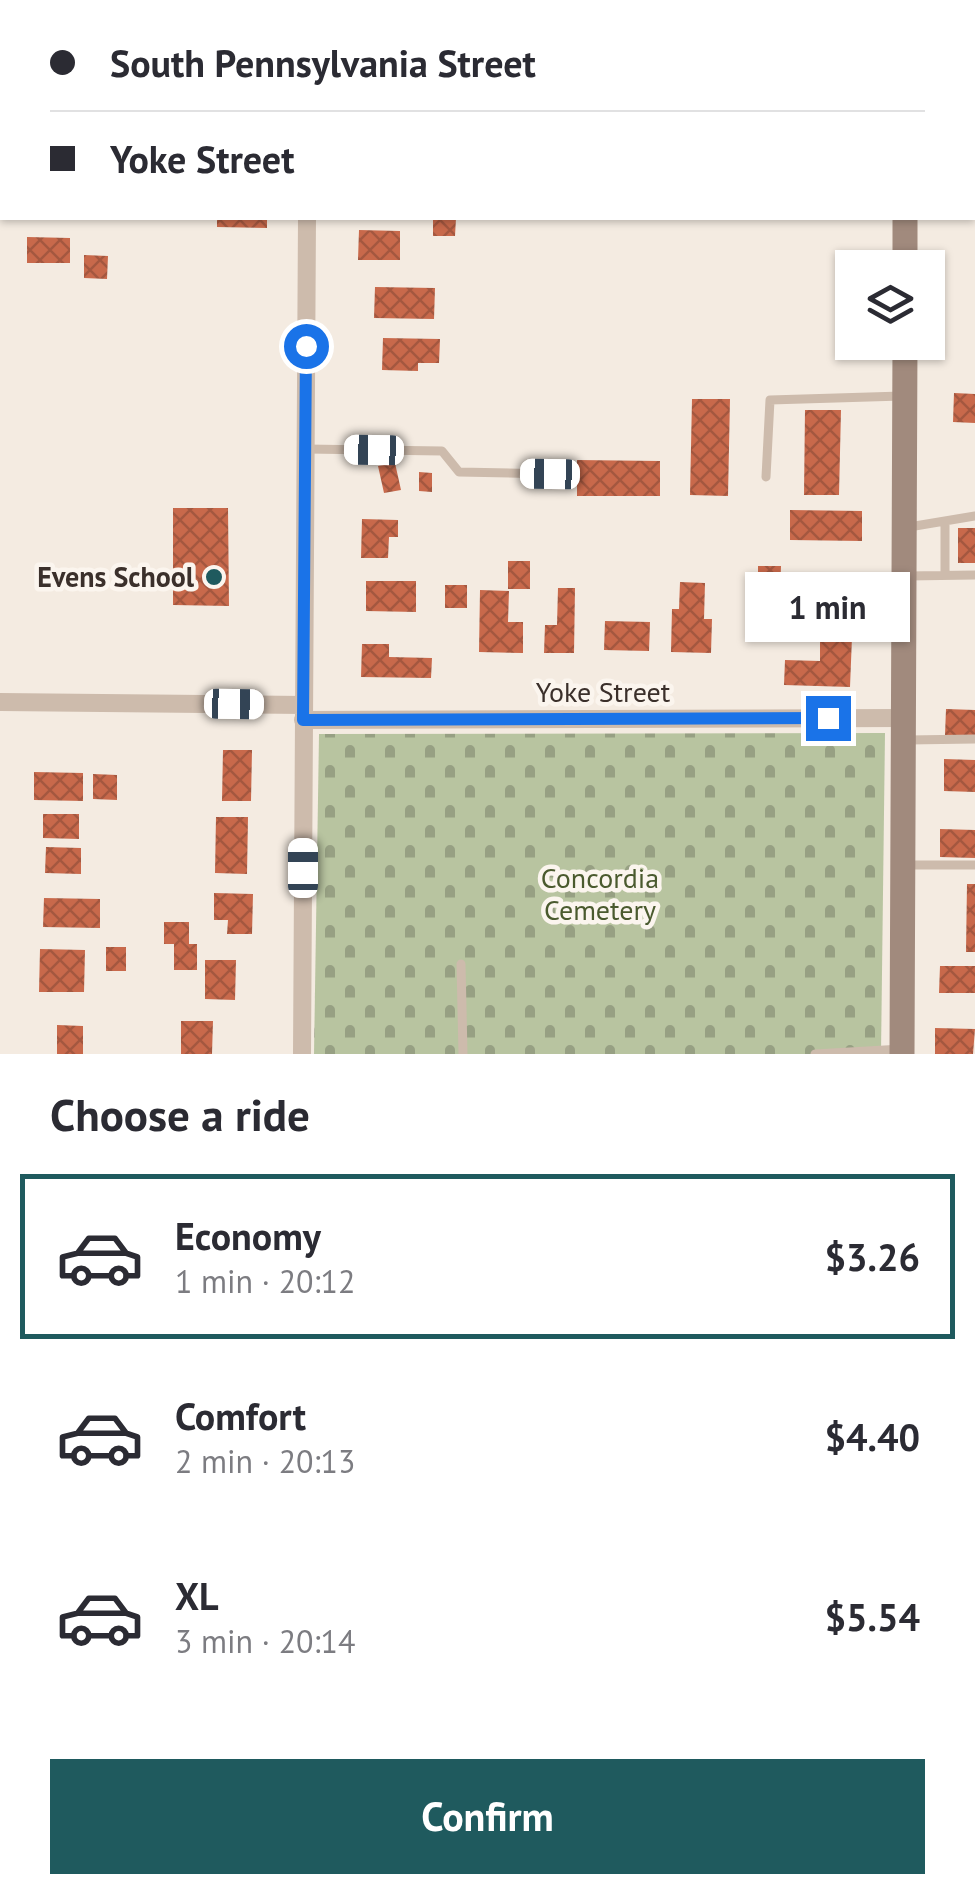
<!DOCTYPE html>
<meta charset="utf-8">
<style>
body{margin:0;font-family:"PT Sans",sans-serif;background:#f2f2f3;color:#2b2b33;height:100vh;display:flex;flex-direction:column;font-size:38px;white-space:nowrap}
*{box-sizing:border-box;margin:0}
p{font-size:32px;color:#7c7c81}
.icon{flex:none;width:55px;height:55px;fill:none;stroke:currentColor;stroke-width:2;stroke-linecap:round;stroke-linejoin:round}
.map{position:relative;height:1054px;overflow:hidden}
.panel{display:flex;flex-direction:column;background:#fff;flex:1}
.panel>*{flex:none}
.hud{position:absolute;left:0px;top:0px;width:975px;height:220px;box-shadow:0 2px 8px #0004;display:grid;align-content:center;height:220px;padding:0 50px;background:#fff}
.buttons{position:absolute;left:835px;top:250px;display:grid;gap:20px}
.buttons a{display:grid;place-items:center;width:110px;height:110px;border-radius:0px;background:#fff;box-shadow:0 2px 8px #0004;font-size:50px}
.end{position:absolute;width:45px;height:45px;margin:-22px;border:12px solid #1a73e8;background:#fff;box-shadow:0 0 0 5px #fff}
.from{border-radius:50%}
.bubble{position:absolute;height:70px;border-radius:0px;background:#fff;box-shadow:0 2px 8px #0004;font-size:32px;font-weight:700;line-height:70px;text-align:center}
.car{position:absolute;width:30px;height:60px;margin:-30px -15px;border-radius:12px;box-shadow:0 0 8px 2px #0007;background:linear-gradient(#fff 24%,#345 0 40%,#fff 0 76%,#345 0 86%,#fff 0)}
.hud b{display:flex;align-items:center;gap:35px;height:95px;font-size:38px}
.hud b+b{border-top:2px solid #e1e1e2}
.hud i{width:25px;height:25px;background:#2b2b33}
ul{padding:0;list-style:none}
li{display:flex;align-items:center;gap:30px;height:165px;margin:0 20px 15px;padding:0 30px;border:5px solid transparent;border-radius:0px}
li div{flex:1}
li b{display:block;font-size:38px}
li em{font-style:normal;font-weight:700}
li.current{border-color:#1f5a5e}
li>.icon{width:90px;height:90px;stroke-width:1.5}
h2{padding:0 50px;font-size:45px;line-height:120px}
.action{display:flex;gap:20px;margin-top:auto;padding:20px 50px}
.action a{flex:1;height:115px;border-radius:0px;background:#1f5a5e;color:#fff;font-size:40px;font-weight:700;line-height:115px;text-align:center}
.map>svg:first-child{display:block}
.cemetery{fill:url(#cemetery-stones)}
.building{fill:url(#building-cross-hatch)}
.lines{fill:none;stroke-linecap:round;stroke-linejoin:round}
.service{stroke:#cdbbac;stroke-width:9}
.minor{stroke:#cdbbac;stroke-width:18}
.secondary{stroke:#a18a7d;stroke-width:25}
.route{stroke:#1a73e8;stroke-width:12}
.poi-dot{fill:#1f5a5e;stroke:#fbf5ee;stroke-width:4}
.labels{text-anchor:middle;stroke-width:9;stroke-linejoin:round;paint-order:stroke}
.poi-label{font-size:28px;font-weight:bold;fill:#3b302b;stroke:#fbf5ee;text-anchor:end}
.street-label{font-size:28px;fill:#3b302b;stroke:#fbf5ee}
.park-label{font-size:28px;fill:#4a5a2e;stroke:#fbf5ee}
</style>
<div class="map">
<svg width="975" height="1054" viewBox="0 0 975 1054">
<defs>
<pattern id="cemetery-stones" width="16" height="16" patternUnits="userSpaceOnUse" patternTransform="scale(2.5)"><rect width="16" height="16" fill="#b8c4a0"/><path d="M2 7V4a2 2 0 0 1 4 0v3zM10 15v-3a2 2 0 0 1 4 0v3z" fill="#97a083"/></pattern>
<pattern id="building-cross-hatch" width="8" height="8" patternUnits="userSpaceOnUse" patternTransform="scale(2.5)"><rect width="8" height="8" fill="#c8694b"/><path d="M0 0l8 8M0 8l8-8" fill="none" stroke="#a4573f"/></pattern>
</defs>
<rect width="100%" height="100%" fill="#f4ebe1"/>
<!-- cemetery -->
<path class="cemetery" d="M885,733L881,1054H314L319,734Z"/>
<!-- building -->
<path class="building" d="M217,218H267V228L217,227Z
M433,218H456L455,236H433Z
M359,230L400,231V260H358Z
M27,237L70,238V263H27Z
M84,255L108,256L107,279L84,278Z
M375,287L435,288L434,319L374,318Z
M383,338L440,339L439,363H418V371L382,370Z
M954,393L975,394V423L953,422Z
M692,399H730L728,496L690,495Z
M805,410H841L839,495H804Z
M577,460L660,461V496H577Z
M395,463L401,490L384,493L378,466Z
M419,472L432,473V492L419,491Z
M173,508H228L229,606L173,605Z
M790,510L862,511V541L790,540Z
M362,519L398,520V537H389L388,558H361Z
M958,528H975V563H958Z
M508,561H530V589H508Z
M758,566H781L780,595H758Z
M366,581H416V612L366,611Z
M810,581L852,582V612L809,611Z
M680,582L705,583L704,619H712L711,653L671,652L672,609H679Z
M445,585H467V608H445Z
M558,588H575L574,653H544L545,625H557Z
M480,590L509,591L508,622H523V653L479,652Z
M605,621L650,622L649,651L604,650Z
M820,636L852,637L850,687L784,685L785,660L820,661Z
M362,644H389V657L432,658L431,678L361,677Z
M946,709L975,710V736L945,735Z
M223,750H252L251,801H222Z
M944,759L975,760V792L944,791Z
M34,772L83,773V801L34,800Z
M93,774L117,775V800L93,799Z
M43,814H79V839L43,838Z
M216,817H248L247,874L215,873Z
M940,829L975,830V858L940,857Z
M46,847L81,848V874L45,873Z
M967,884H975V952H966Z
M214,893L253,894L252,934H227L228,920H214Z
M44,898L100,899V928L43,927Z
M164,922H189V944H197V970H174V944H164Z
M106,947H126V971H106Z
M40,949L85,950L84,992H39Z
M205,960H236L235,1000L205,999Z
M940,966H975V993H939Z
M181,1021H213L212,1054H181Z
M57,1025L83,1026V1054H57Z
M935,1028L975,1029L973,1054H935Z"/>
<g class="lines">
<!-- service -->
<path class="service" d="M691,0L692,2
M386,2V0
M590,2L591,0
M306,449L442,451L459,472L550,474
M766,477L770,400L902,396
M909,527L975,516
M945,575V523
M907,576L975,575
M908,740L975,739
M908,865H975
M461,964L463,1054
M815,1054L902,1049"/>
<!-- minor -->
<path class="minor" d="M307,2V0
M0,75H2
M0,702L304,705
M303,720L903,718
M302,1054L307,218"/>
<!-- secondary -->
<path class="secondary" d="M906,2V0
M905,268V218
M902,1054L905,342"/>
</g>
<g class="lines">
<!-- route -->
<path class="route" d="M306,346L303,720L828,718"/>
</g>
<!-- markers -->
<circle class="poi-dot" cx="214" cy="577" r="10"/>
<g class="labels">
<!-- poi labels -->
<g class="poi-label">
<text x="194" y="587">Evens School</text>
</g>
<!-- street labels -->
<g class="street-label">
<text x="603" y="702">Yoke Street</text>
</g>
<!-- park labels -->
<g class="park-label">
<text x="600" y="888">Concordia<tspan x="600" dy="32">Cemetery</tspan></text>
</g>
</g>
</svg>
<div class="buttons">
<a><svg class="icon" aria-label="layers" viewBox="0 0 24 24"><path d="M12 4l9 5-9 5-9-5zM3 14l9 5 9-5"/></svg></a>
</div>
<i class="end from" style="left:306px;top:346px"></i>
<i class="end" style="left:828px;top:718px"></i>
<div class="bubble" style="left:745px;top:572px;width:165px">1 min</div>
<i class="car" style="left:374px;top:450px;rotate:271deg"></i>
<i class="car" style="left:550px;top:474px;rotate:271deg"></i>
<i class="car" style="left:234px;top:704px;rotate:91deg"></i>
<i class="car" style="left:303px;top:868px;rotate:0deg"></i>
<div class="hud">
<b><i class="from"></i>South Pennsylvania Street</b>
<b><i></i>Yoke Street</b>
</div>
</div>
<section class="panel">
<h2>Choose a ride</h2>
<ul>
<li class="current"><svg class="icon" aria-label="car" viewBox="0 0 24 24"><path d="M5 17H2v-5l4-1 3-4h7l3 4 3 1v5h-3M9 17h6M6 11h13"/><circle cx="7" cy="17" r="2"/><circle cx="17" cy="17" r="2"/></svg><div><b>Economy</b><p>1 min · 20:12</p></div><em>$3.26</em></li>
<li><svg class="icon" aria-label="car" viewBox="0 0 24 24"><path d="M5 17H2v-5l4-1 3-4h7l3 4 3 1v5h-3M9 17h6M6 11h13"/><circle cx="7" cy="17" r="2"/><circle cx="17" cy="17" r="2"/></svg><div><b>Comfort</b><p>2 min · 20:13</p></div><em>$4.40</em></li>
<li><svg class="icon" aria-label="car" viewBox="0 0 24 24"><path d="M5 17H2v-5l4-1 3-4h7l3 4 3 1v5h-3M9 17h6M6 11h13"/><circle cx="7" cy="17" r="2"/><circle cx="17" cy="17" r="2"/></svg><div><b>XL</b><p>3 min · 20:14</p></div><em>$5.54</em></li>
</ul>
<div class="action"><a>Confirm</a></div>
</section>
